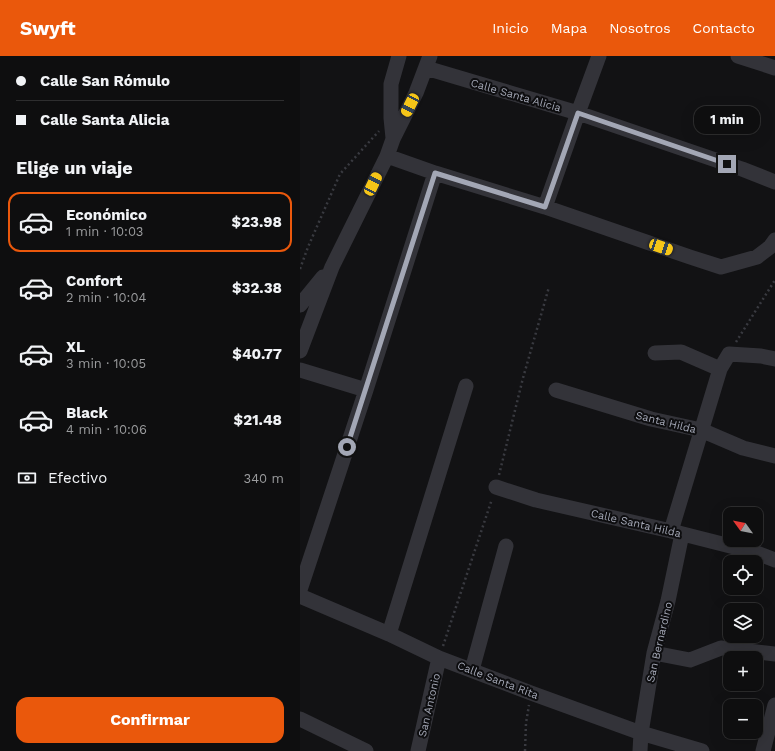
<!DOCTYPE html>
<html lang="es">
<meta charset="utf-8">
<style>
body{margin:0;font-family:"Work Sans",sans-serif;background:#171718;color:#f1f3f6;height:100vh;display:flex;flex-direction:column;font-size:15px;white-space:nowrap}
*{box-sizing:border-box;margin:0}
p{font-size:13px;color:#9b9c9e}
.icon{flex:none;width:22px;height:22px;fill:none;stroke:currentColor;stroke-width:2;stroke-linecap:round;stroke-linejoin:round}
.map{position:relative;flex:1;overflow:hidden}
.panel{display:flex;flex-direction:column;background:#0e0e0f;width:300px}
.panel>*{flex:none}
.hud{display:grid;align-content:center;height:88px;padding:0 16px;background:#0e0e0f}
.needle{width:26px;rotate:303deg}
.fabs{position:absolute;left:423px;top:451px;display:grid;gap:8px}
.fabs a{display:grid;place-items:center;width:40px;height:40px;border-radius:8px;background:#0e0e0f;box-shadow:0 4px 16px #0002,0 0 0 1px #2e2e2f;font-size:20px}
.end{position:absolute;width:18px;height:18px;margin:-9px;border:5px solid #a3a7b5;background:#111;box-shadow:0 0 0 2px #111}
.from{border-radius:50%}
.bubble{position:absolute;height:28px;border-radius:12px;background:#0e0e0f;box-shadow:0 4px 16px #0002,0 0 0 1px #2e2e2f;font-size:13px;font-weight:700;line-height:28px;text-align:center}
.car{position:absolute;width:12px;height:24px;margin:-12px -6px;border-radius:5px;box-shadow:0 0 3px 1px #0007;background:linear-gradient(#f5c518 24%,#345 0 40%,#f5c518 0 76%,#345 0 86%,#f5c518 0)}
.hud b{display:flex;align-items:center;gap:14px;height:38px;font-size:15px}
.hud b+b{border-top:1px solid #2e2e2f}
.hud i{width:10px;height:10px;background:#f1f3f6}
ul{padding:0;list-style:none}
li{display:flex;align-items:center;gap:12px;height:60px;margin:0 8px 6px;padding:0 8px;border:2px solid transparent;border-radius:12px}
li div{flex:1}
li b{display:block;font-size:15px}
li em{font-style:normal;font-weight:700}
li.current{border-color:#ea580c}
li>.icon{width:36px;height:36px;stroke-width:1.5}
h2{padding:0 16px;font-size:18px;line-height:48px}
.pay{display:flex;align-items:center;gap:10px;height:44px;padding:0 16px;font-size:15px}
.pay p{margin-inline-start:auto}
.action{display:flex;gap:8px;margin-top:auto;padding:8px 16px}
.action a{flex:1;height:46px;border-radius:12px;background:#ea580c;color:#fff;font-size:16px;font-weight:700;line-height:46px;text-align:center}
header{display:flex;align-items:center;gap:24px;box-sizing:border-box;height:56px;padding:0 20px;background:#ea580c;color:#fff}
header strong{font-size:19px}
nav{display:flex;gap:22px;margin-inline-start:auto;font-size:14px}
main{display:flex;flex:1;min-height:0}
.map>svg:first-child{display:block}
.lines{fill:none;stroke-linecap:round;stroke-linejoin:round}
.path{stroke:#393a40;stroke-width:2.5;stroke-dasharray:2 3;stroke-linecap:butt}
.minor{stroke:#333339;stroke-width:15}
.route{stroke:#a3a7b5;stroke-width:5}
.labels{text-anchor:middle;stroke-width:4;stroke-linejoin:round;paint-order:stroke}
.street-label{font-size:11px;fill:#a3a7b5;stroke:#0d0d0f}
</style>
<header>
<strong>Swyft</strong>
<nav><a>Inicio</a><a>Mapa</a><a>Nosotros</a><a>Contacto</a></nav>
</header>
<main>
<section class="panel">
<div class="hud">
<b><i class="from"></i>Calle San Rómulo</b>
<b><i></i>Calle Santa Alicia</b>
</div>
<h2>Elige un viaje</h2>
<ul>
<li class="current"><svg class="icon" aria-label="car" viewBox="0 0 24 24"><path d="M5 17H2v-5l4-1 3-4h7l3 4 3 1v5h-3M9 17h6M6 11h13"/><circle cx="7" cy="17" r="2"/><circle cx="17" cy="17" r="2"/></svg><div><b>Económico</b><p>1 min · 10:03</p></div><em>$23.98</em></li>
<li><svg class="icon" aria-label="car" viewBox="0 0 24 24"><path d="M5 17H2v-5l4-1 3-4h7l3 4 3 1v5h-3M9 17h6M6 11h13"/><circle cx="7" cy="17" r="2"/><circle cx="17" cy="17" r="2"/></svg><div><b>Confort</b><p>2 min · 10:04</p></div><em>$32.38</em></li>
<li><svg class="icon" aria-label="car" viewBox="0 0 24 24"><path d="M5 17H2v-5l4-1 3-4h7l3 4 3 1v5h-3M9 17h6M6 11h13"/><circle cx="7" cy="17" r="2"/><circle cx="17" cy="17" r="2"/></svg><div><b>XL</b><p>3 min · 10:05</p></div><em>$40.77</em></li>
<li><svg class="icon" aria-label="car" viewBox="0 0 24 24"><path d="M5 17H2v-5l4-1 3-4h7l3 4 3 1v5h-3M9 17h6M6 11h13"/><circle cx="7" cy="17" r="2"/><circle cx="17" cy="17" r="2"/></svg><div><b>Black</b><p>4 min · 10:06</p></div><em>$21.48</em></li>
</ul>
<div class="pay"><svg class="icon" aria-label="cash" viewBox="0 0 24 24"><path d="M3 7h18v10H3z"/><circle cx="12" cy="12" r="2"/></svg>Efectivo<p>340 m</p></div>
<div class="action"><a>Confirmar</a></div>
</section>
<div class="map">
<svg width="475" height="695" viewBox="0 0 475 695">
<rect width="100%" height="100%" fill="#121214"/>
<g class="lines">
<!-- path -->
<path class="path" d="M0,213L8,191L40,118L79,75
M436,286L475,224
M199,419L223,322L249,231
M143,590L192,443
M225,695L226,667L229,649"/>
<!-- minor -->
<path class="minor" d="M438,0L475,12
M126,12L278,57L442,113L475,126
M93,82L91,62V28L99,0
M87,100L135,117L245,151L390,201L421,211L457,201L470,191L475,184
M245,151L278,57L299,0
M0,249L23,221
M0,295L32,211L87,100L93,83L116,37L130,0
M355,297L381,296L420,313
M0,314L66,334
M256,334L351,363L401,374L443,392L475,400
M196,431L236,444L371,475L454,496L475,504
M371,475L420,313L429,298L461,300L475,303
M0,534L66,334L135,117
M0,540L89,578L139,602L231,637L341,677L402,695
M89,578L166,330
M354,597L390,604L421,592L475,598
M172,614L206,490
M0,663L66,695
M118,695L139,602
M340,695L341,677L354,597L368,545L382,478
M463,695L475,649"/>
</g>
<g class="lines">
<!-- route -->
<path class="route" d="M47,391L135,117L245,151L278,57L427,108"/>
</g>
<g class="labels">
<!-- street labels -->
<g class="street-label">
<text transform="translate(216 39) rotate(16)" y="4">Calle Santa Alicia</text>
<text transform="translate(366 366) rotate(14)" y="4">Santa Hilda</text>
<text transform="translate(336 467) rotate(13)" y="4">Calle Santa Hilda</text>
<text transform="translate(359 586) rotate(-77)" y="4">San Bernardino</text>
<text transform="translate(198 624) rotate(21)" y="4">Calle Santa Rita</text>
<text transform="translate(129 649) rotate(-77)" y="4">San Antonio</text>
</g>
</g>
</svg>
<div class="fabs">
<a><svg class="needle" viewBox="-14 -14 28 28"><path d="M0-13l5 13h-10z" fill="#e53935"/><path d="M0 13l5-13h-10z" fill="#9b9c9e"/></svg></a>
<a><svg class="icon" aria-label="locate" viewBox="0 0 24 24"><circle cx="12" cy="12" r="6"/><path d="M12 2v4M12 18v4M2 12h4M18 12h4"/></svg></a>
<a><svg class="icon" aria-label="layers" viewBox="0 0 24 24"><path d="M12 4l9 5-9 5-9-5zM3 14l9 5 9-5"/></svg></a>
<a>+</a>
<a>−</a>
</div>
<i class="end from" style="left:47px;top:391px"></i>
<i class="end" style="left:427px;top:108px"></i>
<div class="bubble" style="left:394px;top:50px;width:66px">1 min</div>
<i class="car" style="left:110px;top:49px;rotate:207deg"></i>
<i class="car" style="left:73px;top:128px;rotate:26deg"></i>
<i class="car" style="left:361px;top:191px;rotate:109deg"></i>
</div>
</main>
